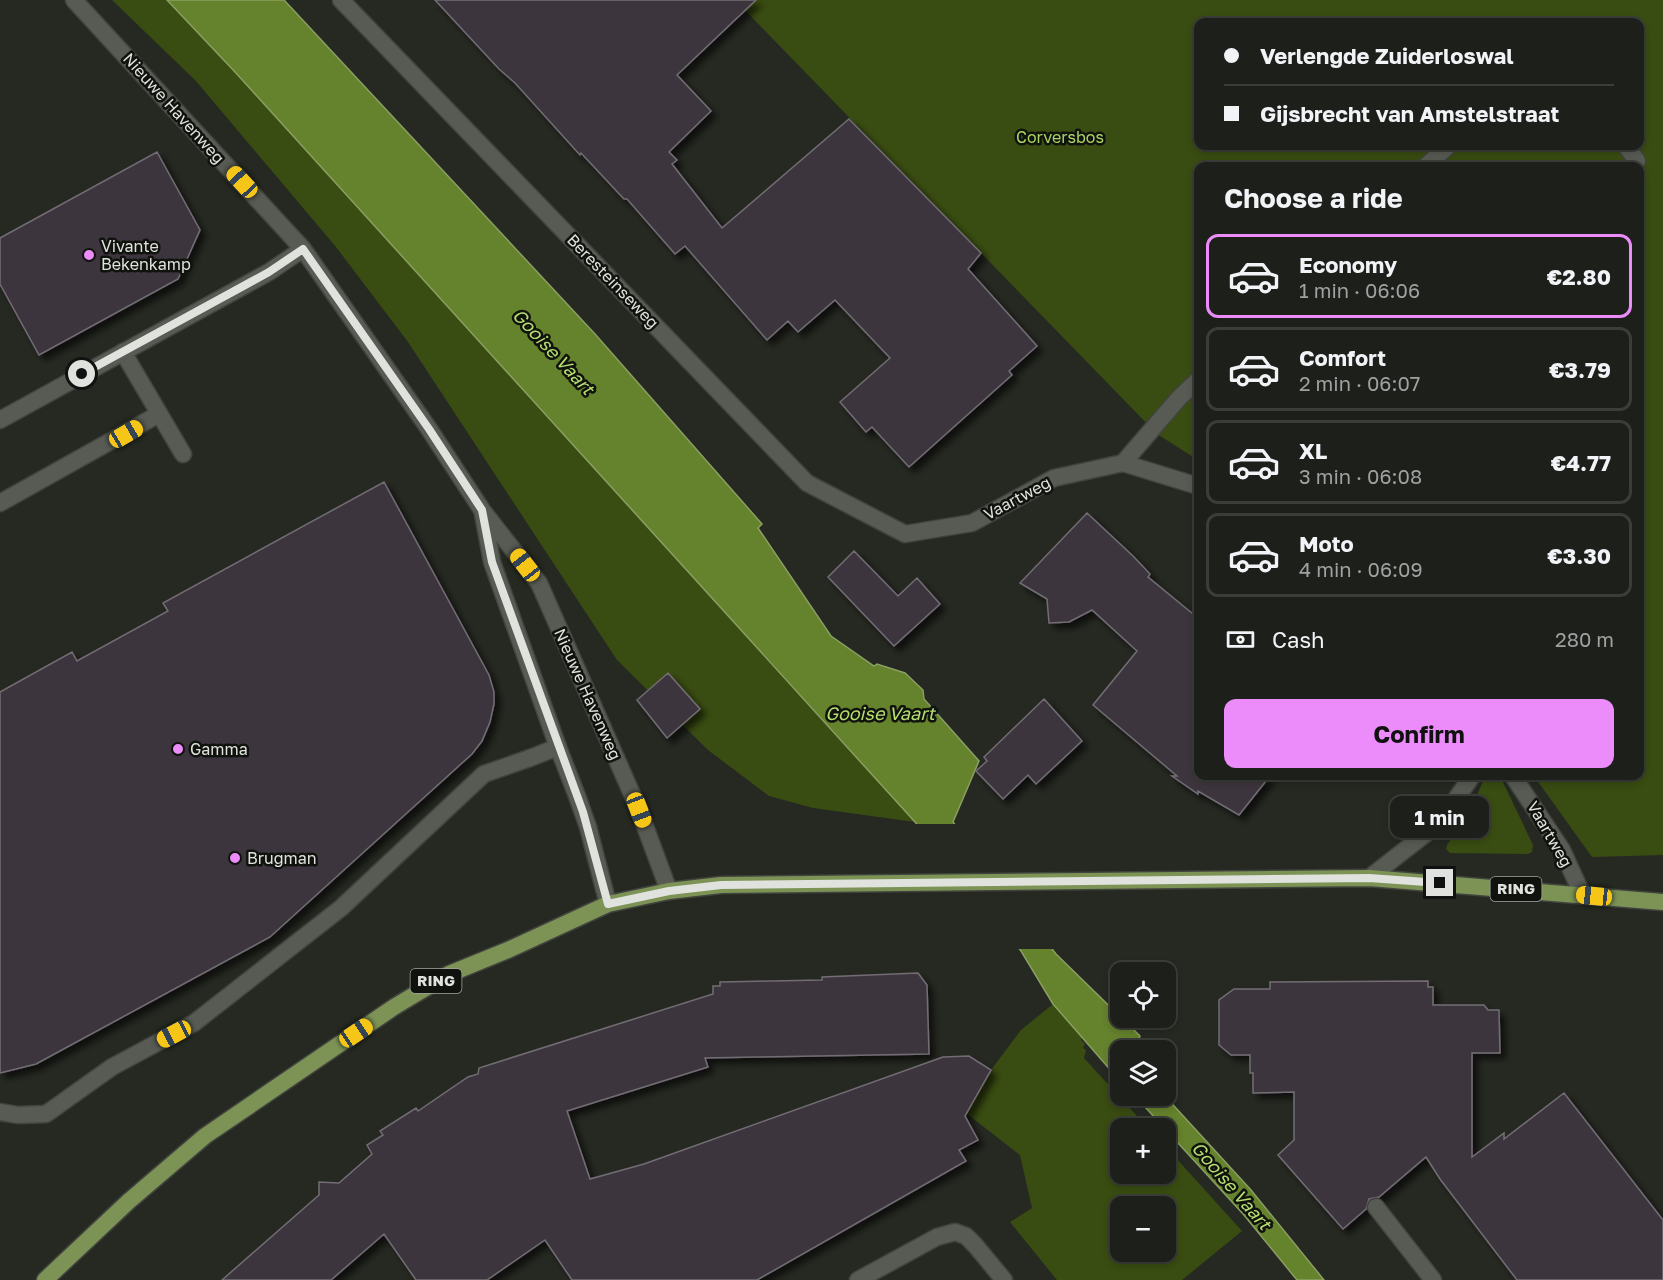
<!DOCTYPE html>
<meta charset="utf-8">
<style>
body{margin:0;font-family:"Golos Text",sans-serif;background:#252723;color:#f1f3f6;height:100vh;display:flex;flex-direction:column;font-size:22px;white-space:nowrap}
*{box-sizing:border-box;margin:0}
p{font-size:20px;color:#a0a2a2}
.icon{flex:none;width:33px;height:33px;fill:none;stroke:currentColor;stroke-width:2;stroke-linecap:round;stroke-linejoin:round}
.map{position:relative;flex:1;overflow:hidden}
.drawer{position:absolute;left:1194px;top:162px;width:450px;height:618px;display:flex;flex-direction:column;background:#1c1f1a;border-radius:12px;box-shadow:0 3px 9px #0003,0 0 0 2px #3a3d39}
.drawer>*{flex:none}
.banner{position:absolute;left:1194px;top:18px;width:450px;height:132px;border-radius:12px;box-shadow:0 3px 9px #0003,0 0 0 2px #3a3d39;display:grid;align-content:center;height:132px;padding:0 30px;background:#1c1f1a}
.tools{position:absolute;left:1110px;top:962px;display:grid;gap:12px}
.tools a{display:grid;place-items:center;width:66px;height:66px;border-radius:12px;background:#1c1f1a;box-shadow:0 3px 9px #0003,0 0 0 2px #3a3d39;font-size:30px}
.end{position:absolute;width:27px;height:27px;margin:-14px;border:8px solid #e0e2dd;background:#111;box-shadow:0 0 0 3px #111}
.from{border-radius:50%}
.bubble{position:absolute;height:42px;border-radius:12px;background:#1c1f1a;box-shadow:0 3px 9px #0003,0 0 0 2px #3a3d39;font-size:20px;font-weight:700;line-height:42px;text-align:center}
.car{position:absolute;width:18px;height:36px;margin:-18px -9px;border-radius:8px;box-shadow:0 0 4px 2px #0007;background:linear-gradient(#f5c518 24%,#345 0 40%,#f5c518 0 76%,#345 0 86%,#f5c518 0)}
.banner b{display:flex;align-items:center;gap:21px;height:57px;font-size:22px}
.banner b+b{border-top:2px solid #3a3d39}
.banner i{width:15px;height:15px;background:#f1f3f6}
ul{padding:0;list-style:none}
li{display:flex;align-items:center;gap:18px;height:84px;margin:0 12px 9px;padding:0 18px;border:3px solid #3a3d39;border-radius:12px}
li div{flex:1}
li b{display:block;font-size:22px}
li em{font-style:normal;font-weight:700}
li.active{border-color:#ec8cfa}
li>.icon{width:54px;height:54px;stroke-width:1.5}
h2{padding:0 30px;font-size:27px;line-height:72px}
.pay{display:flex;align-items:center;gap:15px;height:66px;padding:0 30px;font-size:22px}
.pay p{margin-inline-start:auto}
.action{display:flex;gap:12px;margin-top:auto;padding:12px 30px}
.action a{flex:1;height:69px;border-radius:12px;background:#ec8cfa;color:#111;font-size:24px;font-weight:700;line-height:69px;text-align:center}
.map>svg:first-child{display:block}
.green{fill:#394c11;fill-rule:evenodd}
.water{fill:#65822d;stroke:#8a9f62;stroke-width:1.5}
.pier{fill:#262922}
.building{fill:#3c363d;stroke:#736c74;stroke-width:1.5;filter:url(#shadow)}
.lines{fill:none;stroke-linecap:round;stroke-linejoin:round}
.service-casing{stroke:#41443e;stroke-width:19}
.minor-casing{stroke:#41443e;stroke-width:19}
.primary-casing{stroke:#41443e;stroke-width:19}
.service{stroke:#585b53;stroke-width:16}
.minor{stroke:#585b53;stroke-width:16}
.primary{stroke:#7c9355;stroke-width:16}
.route{stroke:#e0e2dd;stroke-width:8}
.poi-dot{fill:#ec8cfa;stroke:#10120e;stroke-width:2}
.labels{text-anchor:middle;stroke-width:5;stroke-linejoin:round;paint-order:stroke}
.shield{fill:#10120e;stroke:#a2a49f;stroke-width:1.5}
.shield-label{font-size:15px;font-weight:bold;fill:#e0e2dd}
.street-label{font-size:16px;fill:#e0e2dd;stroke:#10120e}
.park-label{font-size:16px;fill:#acd465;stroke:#10120e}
.poi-label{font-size:16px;fill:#e0e2dd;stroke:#10120e;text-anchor:start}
.water-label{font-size:18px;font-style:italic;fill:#b6de6f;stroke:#10120e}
</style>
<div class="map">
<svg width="1663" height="1280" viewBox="0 0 1663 1280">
<defs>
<filter id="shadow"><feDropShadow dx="5.5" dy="5.5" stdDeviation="3" flood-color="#0009"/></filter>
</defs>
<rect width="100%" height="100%" fill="#262922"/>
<!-- green -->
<path class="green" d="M112,0H167L235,72L915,822L813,808L769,796L708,750L617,660L408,342L336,247L196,81Z
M735,0H1663V855L1592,857L1534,776H1640V166H1198V460L1157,434ZM1198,22H1640V146H1198Z
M1485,776H1500L1533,845L1532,852L1528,854L1450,853L1446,849L1447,845C1464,823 1475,802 1485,776Z
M1053,1004L1082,1038L1081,1040L1085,1044L1083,1048L1086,1050L1084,1058L1148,1128H1120V1173H1166V1147L1242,1231L1182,1280H1057L1010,1222L1032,1208L1020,1155L966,1113L991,1070L1021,1030ZM1120,1206H1166V1251H1120Z"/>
<!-- water -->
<path class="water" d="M167,0H284L595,334L762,524L758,528L831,636L874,666L877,664L905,673L923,690L924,699L979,761L953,822L1056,954L1140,1036L1135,1050H1120V1081L1053,1004L1021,951L915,822L235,72Z
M1134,1095H1164L1251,1190L1324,1280H1297L1244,1215Z"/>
<!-- pier -->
<path class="pier" d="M913,824H959L1056,949H1016Z"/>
<!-- building -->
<path class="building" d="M435,0H756L677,75L711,111L669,152L677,160L672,164L722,228L849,119L981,253L968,269L1037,346L1009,371L1012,375L909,467L872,427L866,432L840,402L890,358L835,300L798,332L788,321L767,340L685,246L675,254L627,199H624L581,153L580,155L515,83L499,69Z
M157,152L200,230L178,279L39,355L0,284V238Z
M384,482L489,675L494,692V704L490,722L482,741L472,754L270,937L36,1064L0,1073V692L72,652L77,661L168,611L163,603Z
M1087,513L1133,556L1150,574L1148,577L1198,618V776H1270L1239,815L1198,791V794L1172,776H1177L1093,705L1137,651L1092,610L1069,622L1049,623L1047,599L1020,583Z
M854,551L898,596L917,578L940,604L894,646L828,577Z
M668,673L700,709L667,738L637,700Z
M1044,699L1082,741L1036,784L1028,775L1003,799L976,771L987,761L984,757Z
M918,973L927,985L929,1054L705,1058L708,1067L567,1111L590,1179L644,1164L943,1057L969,1056L991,1070L965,1116L978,1140L959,1150L966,1161L757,1280H572L545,1240L487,1280H416L384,1234L331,1280H222L319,1195V1182L339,1183L372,1154L367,1145L383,1135L380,1131L416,1108L418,1111L468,1077L478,1074L479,1068L713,994V986H720V982L822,980V977Z
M1428,981V987H1433V1005H1484L1488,1010H1499L1500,1053H1472V1157L1504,1133V1139L1564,1093L1663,1220V1280H1517L1440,1179L1426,1157L1379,1197L1369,1199L1366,1209L1343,1229L1278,1155L1294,1140V1092L1253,1093V1073H1250V1055H1231L1219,1045V1000L1234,989H1270V982Z"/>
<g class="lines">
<!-- service casing -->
<g class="service-casing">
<path id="service" d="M1626,146L1637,161
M1426,166L1448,146
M123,352L183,454
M1123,463L1179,398L1198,380
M0,503L159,414
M0,1112L18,1115L46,1114L112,1067L194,1023L341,908L484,774L530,758"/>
</g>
<!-- minor casing -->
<g class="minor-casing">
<path id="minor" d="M74,0L303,249L429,429L482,510L539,583L639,810L669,891
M341,0L807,483L905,534L972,523L1054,478L1123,463L1198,486
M0,420L269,272L303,249
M483,514L492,562L558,747L577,796L588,827L608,904
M530,758L558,747
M1513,776L1562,850L1582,894
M1369,878L1433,828L1456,799L1472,776
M1376,1207L1433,1280
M858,1280L937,1237L955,1232L966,1236L975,1245L1004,1280"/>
</g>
<!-- primary casing -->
<g class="primary-casing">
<path id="primary" d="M45,1280L129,1201L205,1136L394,1007L449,974L508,950L608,904L669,891L721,885L1369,878L1663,902"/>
</g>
<!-- service -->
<use href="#service" class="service"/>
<!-- minor -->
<use href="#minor" class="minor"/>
<!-- primary -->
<use href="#primary" class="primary"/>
</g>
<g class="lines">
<!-- route -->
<path class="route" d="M82,374L269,272L303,249L429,429L482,510L492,562L583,812L608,904L669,891L721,885L1369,878L1440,883"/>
</g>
<!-- markers -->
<g class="poi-dot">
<circle cx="89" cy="255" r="6"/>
<circle cx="178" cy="749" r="6"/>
<circle cx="235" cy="858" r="6"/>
</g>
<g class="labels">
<!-- shield labels -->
<g class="shield">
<rect x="1490.5" y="877" width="51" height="24" rx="4.5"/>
<rect x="410.5" y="969" width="51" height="24" rx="4.5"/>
</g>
<g class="shield-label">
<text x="1516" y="894">RING</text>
<text x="436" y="986">RING</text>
</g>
<!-- street labels -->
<g class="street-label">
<text transform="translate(174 108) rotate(48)" y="6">Nieuwe Havenweg</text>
<text transform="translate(613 281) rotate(46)" y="6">Beresteinseweg</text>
<text transform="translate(1017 498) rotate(-28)" y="6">Vaartweg</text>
<text transform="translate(588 694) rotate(66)" y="6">Nieuwe Havenweg</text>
<text transform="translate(1550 834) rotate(60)" y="6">Vaartweg</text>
</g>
<!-- park labels -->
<g class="park-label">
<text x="1060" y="143">Corversbos</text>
</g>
<!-- poi labels -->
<g class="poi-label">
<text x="101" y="252">Vivante<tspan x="101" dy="18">Bekenkamp</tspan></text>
<text x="190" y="755">Gamma</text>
<text x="247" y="864">Brugman</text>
</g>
<!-- water labels -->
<g class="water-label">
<text transform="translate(553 352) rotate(47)" y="6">Gooise Vaart</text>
<text x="880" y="720">Gooise Vaart</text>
<text transform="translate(1231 1186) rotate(49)" y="6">Gooise Vaart</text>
</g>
</g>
</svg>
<div class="tools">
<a><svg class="icon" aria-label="locate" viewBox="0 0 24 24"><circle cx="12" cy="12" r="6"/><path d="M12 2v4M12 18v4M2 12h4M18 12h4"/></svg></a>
<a><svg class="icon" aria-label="layers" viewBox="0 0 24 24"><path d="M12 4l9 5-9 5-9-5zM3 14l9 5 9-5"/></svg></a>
<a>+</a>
<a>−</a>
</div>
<i class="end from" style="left:82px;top:374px"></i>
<i class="end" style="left:1440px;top:883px"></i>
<div class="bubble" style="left:1390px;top:796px;width:99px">1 min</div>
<i class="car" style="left:242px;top:182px;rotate:317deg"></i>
<i class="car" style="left:126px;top:434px;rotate:60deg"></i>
<i class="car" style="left:525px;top:565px;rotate:322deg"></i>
<i class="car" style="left:639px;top:810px;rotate:159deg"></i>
<i class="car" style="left:1594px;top:896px;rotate:276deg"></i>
<i class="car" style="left:356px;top:1033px;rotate:56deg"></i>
<i class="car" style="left:174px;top:1034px;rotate:242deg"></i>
<div class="banner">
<b><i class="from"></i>Verlengde Zuiderloswal</b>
<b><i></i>Gijsbrecht van Amstelstraat</b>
</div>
<section class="drawer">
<h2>Choose a ride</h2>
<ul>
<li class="active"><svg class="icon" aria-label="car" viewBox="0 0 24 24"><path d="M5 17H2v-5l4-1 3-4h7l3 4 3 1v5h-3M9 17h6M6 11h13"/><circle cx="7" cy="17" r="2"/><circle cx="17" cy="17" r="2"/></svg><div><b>Economy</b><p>1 min · 06:06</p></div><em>€2.80</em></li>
<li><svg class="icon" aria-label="car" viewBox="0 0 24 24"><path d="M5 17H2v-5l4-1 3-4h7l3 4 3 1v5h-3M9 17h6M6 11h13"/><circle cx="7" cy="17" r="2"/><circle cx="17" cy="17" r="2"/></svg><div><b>Comfort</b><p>2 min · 06:07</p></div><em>€3.79</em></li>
<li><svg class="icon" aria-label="car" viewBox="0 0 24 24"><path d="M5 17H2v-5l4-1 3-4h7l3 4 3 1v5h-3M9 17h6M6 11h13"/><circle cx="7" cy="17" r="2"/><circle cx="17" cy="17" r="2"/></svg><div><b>XL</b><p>3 min · 06:08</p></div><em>€4.77</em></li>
<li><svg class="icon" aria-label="car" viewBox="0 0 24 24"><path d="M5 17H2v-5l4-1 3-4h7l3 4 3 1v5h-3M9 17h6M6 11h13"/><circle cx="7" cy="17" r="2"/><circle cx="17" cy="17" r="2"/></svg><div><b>Moto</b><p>4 min · 06:09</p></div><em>€3.30</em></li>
</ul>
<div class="pay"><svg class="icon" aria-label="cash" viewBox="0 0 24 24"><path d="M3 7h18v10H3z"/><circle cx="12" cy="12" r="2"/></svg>Cash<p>280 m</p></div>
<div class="action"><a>Confirm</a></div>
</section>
</div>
